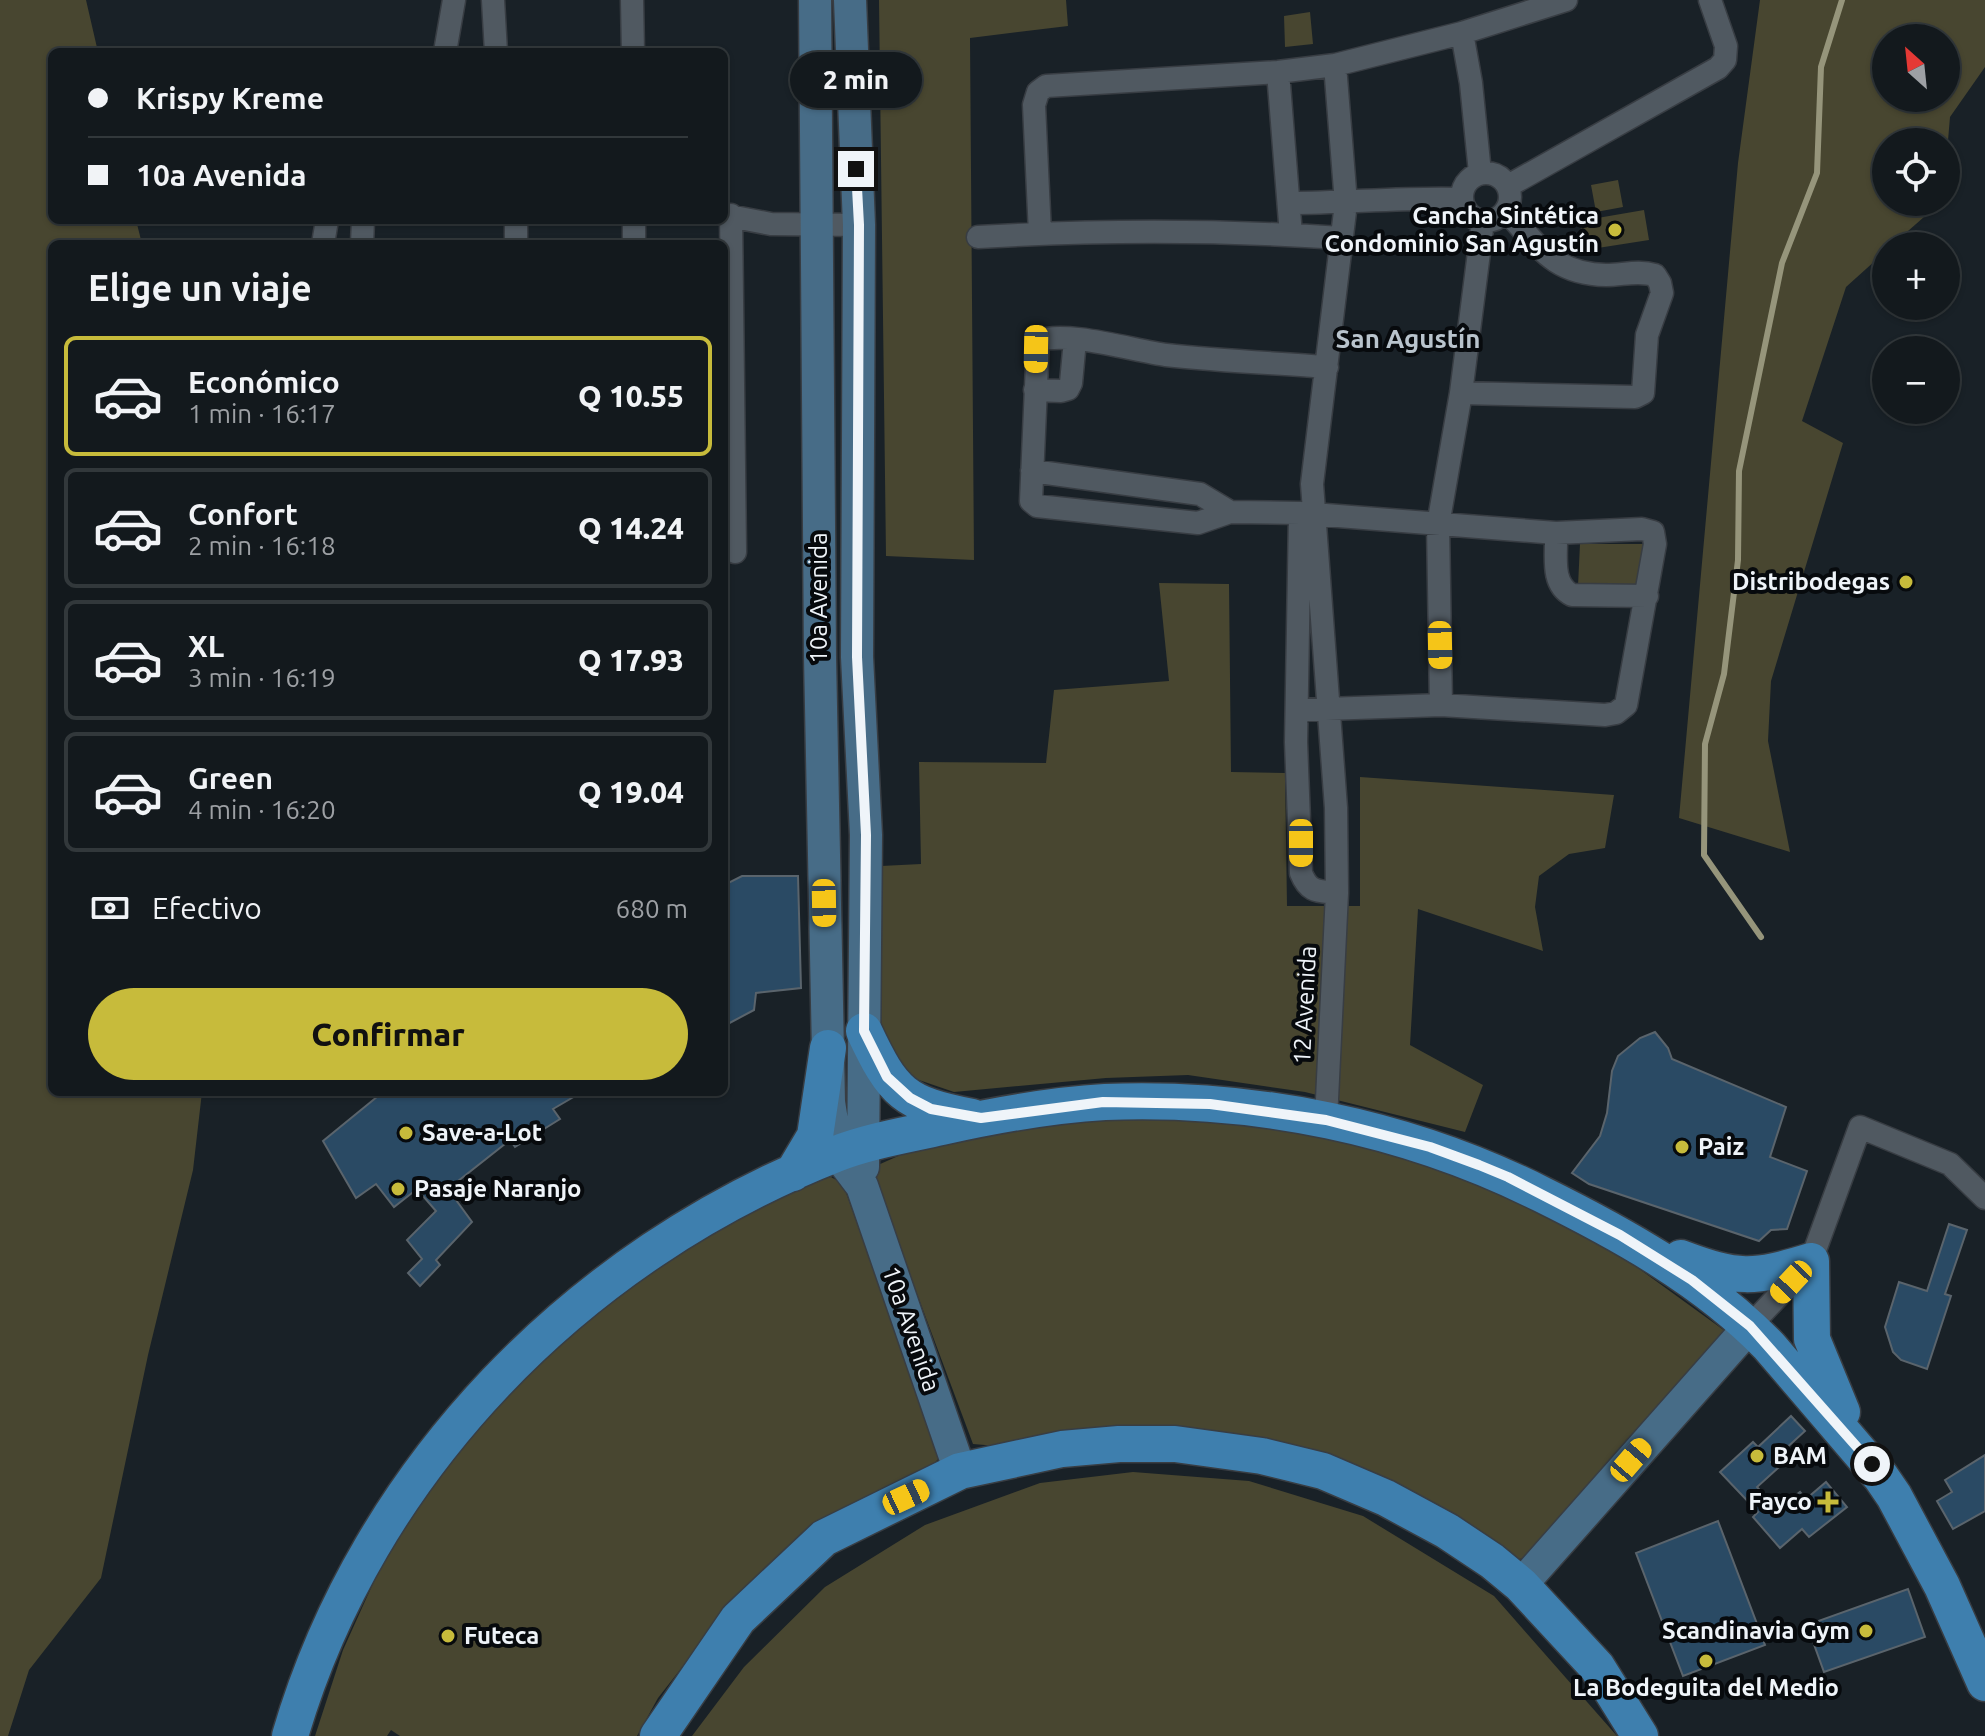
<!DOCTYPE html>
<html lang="es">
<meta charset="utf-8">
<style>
body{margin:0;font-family:Ubuntu,sans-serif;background:#1c2226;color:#f1f3f6;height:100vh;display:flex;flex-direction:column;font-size:30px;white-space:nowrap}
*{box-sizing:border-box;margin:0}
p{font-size:26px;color:#9da0a4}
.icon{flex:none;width:44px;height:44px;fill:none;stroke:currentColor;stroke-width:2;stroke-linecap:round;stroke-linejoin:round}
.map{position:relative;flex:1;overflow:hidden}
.details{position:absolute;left:48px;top:240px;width:680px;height:856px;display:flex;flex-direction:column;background:#13191d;border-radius:12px;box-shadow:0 2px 6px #0004,0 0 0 2px #32383b}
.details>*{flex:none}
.banner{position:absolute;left:48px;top:48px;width:680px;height:176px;border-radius:12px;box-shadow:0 2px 6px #0004,0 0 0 2px #32383b;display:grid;align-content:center;height:176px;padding:0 40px;background:#13191d}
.needle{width:52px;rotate:333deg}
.controls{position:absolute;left:1872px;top:24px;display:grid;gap:16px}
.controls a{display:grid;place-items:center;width:88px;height:88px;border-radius:50%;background:#13191d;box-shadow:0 2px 6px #0004,0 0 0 2px #32383b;font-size:40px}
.end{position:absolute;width:36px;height:36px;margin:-18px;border:10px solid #eff4f9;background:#111;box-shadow:0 0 0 4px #111}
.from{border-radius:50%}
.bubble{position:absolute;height:56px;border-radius:28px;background:#13191d;box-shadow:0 2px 6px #0004,0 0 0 2px #32383b;font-size:26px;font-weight:800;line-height:56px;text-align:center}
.car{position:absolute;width:24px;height:48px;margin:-24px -12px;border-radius:10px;box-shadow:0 0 6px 2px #0007;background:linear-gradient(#f5c518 24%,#345 0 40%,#f5c518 0 76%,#345 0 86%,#f5c518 0)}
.banner b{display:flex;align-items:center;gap:28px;height:76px;font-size:30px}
.banner b+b{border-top:2px solid #32383b}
.banner i{width:20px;height:20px;background:#f1f3f6}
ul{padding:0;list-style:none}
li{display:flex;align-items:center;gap:24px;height:120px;margin:0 16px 12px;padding:0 24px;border:4px solid #32383b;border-radius:12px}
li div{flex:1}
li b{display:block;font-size:30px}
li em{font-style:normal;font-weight:800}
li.selected{border-color:#c7bb3b}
li>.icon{width:72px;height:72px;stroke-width:1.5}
h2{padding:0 40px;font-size:36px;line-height:96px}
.pay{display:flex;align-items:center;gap:20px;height:88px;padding:0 40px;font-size:30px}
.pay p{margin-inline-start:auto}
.action{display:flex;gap:16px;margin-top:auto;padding:16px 40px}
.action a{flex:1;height:92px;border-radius:48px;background:#c7bb3b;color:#111;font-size:32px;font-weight:800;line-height:92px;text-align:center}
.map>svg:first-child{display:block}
.green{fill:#484630;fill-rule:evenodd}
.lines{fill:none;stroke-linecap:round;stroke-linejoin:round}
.stream{stroke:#96957b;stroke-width:6}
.building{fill:#2a4a64;stroke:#5a646c;stroke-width:2}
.street-casing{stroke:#383d43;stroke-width:25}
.secondary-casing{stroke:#383d43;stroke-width:35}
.primary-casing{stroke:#383d43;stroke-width:39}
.street{stroke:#505961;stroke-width:22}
.secondary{stroke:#476c87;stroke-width:32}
.primary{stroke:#3e7fae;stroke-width:36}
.route{stroke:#eff4f9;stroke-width:10}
.poi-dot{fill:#c7bb3b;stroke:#070a0d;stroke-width:3}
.labels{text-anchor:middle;stroke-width:8;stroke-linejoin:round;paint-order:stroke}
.poi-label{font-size:24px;font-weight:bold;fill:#eff4f9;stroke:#070a0d;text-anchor:start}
.street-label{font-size:24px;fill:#eff4f9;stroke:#070a0d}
.neighbourhood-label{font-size:26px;font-weight:bold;fill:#b9c4cd;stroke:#070a0d}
</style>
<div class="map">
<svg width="1985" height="1736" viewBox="0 0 1985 1736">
<rect width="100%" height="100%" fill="#192127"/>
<!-- green -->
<path class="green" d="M0,0H86L98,52H52V220H136L142,244H52V1092H202L193,1170L148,1355L101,1578L29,1670L8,1736H0Z
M879,0H1066L1068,26L970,38L974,560L886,556Z
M1760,0H1985V67L1950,117L1946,164V142H1886V202H1941L1891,246H1886V251L1846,287L1802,421L1843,443L1771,681L1768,741L1790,852L1679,818L1738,163ZM1886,38H1946V98H1886Z
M1310,12L1313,44L1285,47L1284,16Z
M1618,180L1623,207L1596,212L1591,185Z
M1644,210L1649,240L1585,250L1580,221Z
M1580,544H1648L1649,586H1578Z
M1159,583L1229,584L1231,772L1285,773L1287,906H1360V777L1614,795L1605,848L1569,854L1539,876L1535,907L1543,951L1418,909L1410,1045L1483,1085L1465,1132L1305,1092L1188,1075L1106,1078L954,1092L916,1079L895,1059L881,1033V866L921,864L919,762L1046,763L1054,690L1169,681Z
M1125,1116L1217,1119L1304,1131L1417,1158L1512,1191L1627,1260L1725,1331L1541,1552L1517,1560L1385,1478L973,1444L873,1176L878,1165L925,1144L1043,1122Z
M831,1177L843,1184L940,1457L928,1470L845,1513L782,1553L715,1625L658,1698L637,1736H400L391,1730L387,1736H315L343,1650L389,1548L434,1482L506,1392L604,1307L694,1240L814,1179Z
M1133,1472L1249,1481L1363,1516L1494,1596L1617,1736H692L744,1667L825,1587L925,1525L1040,1483Z"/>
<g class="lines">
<!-- stream -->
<path class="stream" d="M1761,937L1704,855L1705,744L1724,674L1738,560L1739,471L1782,263L1817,173L1821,67L1842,0"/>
</g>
<!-- building -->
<path class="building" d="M742,876H798L801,988L756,993L754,1010L724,1026V885Z
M1655,1032L1668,1048L1672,1059L1786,1107L1770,1157L1807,1171L1787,1229L1771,1230L1759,1241L1589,1184L1572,1173L1600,1136L1607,1113L1612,1071L1618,1056L1640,1038Z
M383,1092H582L553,1109L560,1119L515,1147L510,1140L448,1189L472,1222L436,1260L440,1265L420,1286L408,1273L422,1259L407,1240L436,1211L417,1189L394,1207L376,1184L356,1198L323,1141Z
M1949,1224L1967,1230L1945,1294L1951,1296L1927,1369L1901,1360L1893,1352L1885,1327L1899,1282L1927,1291Z
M1791,1416L1805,1431L1771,1462L1778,1468L1757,1487L1777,1510L1800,1492L1806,1499L1826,1482L1847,1507L1809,1537L1802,1529L1780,1548L1753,1517L1758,1512L1720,1472L1753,1442L1758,1447Z
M1985,1455V1511L1953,1529L1937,1501L1952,1492L1945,1480Z
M1718,1521L1765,1645L1683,1676L1636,1553Z
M1908,1589L1925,1637L1824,1672L1807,1625Z"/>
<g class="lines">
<!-- street casing -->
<g class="street-casing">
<path id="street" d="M493,0L496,52
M632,0L633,52
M1462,33L1471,83L1480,173
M445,52L454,0
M1278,72L1291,235
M1462 197a24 24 0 1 1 48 0a24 24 0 1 1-48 0Z
M1508,186L1718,68L1725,60L1726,46L1710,0
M1290,203C1347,203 1404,197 1462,199
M724,215L771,224L859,225
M731,215L735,552
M516,220V244
M634,220V244
M1040,234L1034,105L1038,92L1046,86L1278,72L1335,65L1462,33L1566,0
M978,237C1096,230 1223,230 1341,238
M323,244L327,220
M362,244L363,220
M1035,390L1061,391L1068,389L1071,383L1075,340
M1461,393L1635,397L1643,393L1647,335L1662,293L1660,283L1655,275C1638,270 1623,275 1606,275C1553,274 1539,246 1506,211
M1032,471L1200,494L1230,512
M1300,515L1296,742L1301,873C1309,893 1318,891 1337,893
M1556,533C1557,554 1550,584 1572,595L1647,596
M1441,705L1438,525L1461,393L1483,221
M1297,710L1441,705L1605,715L1616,713L1626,705L1655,544L1653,532L1642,529L1556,533L1300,513L1230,512L1198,523L1037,506L1031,501L1038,341C1066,330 1135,351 1166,355C1220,361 1274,363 1327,367
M1326,1120L1337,893L1336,808L1312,484L1346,203L1335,65
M1750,1326L1811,1261L1860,1127L1950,1164L1985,1198"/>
</g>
<!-- secondary casing -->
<g class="secondary-casing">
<path id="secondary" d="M815,0L820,657L829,1102L837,1153L862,1186L960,1471
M850,0L859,225L857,657L866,835L863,1167
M1521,1585L1750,1326"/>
</g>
<!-- primary casing -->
<g class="primary-casing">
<path id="primary" d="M864,1031C893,1093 904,1104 972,1117
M793,1173L815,1136L828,1048
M1681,1258C1737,1279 1753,1279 1811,1261L1812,1339L1842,1412
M290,1736C368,1469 578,1255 836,1154C869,1141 907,1135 942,1127C996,1115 1051,1105 1105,1102C1255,1096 1407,1127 1541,1194C1622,1234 1705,1280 1769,1346L1881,1477L1894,1496L1942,1586L1985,1683
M658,1736L738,1619L824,1538L960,1471L1062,1449L1119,1444H1175L1262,1456L1323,1471L1386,1498L1447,1531L1492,1561L1521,1585L1597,1667L1640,1736"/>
</g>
<!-- street -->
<use href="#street" class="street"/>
<!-- secondary -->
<use href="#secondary" class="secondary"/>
<!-- primary -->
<use href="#primary" class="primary"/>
</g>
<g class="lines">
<!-- route -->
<path class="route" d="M856,169L859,225L857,657L866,835L864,1031L887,1077L910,1098L931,1109L981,1118L1103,1102L1210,1104L1326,1120L1430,1147L1479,1165L1508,1177L1620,1235L1692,1280L1750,1326L1872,1464"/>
</g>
<!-- markers -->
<g class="poi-dot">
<circle cx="1615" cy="230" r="8"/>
<circle cx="1906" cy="582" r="8"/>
<circle cx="406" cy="1133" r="8"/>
<circle cx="1682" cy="1147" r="8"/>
<circle cx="398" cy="1189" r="8"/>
<circle cx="1757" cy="1456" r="8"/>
<path d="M1824 1490h8v8h8v8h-8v8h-8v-8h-8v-8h8z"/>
<circle cx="1866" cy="1631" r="8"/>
<circle cx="448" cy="1636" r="8"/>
<circle cx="1706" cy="1661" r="8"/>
</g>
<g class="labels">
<!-- poi labels -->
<g class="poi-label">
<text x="1599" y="224" text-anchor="end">Cancha Sintética<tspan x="1599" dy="28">Condominio San Agustín</tspan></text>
<text x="1890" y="590" text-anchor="end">Distribodegas</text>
<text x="422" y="1141">Save-a-Lot</text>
<text x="1698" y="1155">Paiz</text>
<text x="414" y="1197">Pasaje Naranjo</text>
<text x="1773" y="1464">BAM</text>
<text x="1812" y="1510" text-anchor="end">Fayco</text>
<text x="1850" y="1639" text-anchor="end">Scandinavia Gym</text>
<text x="464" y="1644">Futeca</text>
<text x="1706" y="1696" text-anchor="middle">La Bodeguita del Medio</text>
</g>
<!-- street labels -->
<g class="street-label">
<text transform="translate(819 598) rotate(-90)" y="8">10a Avenida</text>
<text transform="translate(1305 1005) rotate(-87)" y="8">12 Avenida</text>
<text transform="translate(911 1329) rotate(71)" y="8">10a Avenida</text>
</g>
<!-- neighbourhood labels -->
<g class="neighbourhood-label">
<text x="1408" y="348">San Agustín</text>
</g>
</g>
</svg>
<div class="controls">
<a><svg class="needle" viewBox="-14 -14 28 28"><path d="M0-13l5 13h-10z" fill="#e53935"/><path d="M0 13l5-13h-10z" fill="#9da0a4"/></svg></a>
<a><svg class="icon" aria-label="locate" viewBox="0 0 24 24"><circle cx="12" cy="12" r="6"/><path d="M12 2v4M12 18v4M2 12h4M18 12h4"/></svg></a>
<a>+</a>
<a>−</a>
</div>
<i class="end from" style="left:1872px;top:1464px"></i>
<i class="end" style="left:856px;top:169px"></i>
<div class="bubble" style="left:790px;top:52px;width:132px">2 min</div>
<i class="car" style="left:1036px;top:349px;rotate:181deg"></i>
<i class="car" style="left:1440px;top:645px;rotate:179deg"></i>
<i class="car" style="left:1301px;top:843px;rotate:180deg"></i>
<i class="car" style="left:824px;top:903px;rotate:179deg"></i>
<i class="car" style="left:1791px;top:1282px;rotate:223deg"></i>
<i class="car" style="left:1631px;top:1460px;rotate:41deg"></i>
<i class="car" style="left:906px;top:1497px;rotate:65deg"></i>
<div class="banner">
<b><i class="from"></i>Krispy Kreme</b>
<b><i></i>10a Avenida</b>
</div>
<section class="details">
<h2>Elige un viaje</h2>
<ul>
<li class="selected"><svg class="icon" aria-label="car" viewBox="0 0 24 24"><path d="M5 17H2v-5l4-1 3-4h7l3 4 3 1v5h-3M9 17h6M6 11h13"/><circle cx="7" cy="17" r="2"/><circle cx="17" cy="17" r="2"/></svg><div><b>Económico</b><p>1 min · 16:17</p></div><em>Q 10.55</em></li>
<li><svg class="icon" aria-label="car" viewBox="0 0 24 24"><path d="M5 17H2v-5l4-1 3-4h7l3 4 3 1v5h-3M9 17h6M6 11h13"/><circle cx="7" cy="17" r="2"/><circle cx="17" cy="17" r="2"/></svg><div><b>Confort</b><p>2 min · 16:18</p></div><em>Q 14.24</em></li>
<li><svg class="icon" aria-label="car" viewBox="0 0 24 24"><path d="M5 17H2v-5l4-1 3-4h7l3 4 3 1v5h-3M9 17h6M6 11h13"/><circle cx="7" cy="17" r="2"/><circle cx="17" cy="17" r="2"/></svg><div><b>XL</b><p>3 min · 16:19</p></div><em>Q 17.93</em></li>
<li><svg class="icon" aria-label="car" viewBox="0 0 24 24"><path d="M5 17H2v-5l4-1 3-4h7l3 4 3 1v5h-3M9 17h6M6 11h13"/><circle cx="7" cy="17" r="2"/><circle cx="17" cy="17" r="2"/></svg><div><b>Green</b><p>4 min · 16:20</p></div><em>Q 19.04</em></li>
</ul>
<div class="pay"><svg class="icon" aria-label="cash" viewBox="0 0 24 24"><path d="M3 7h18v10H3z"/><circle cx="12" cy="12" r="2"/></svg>Efectivo<p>680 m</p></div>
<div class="action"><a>Confirmar</a></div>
</section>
</div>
